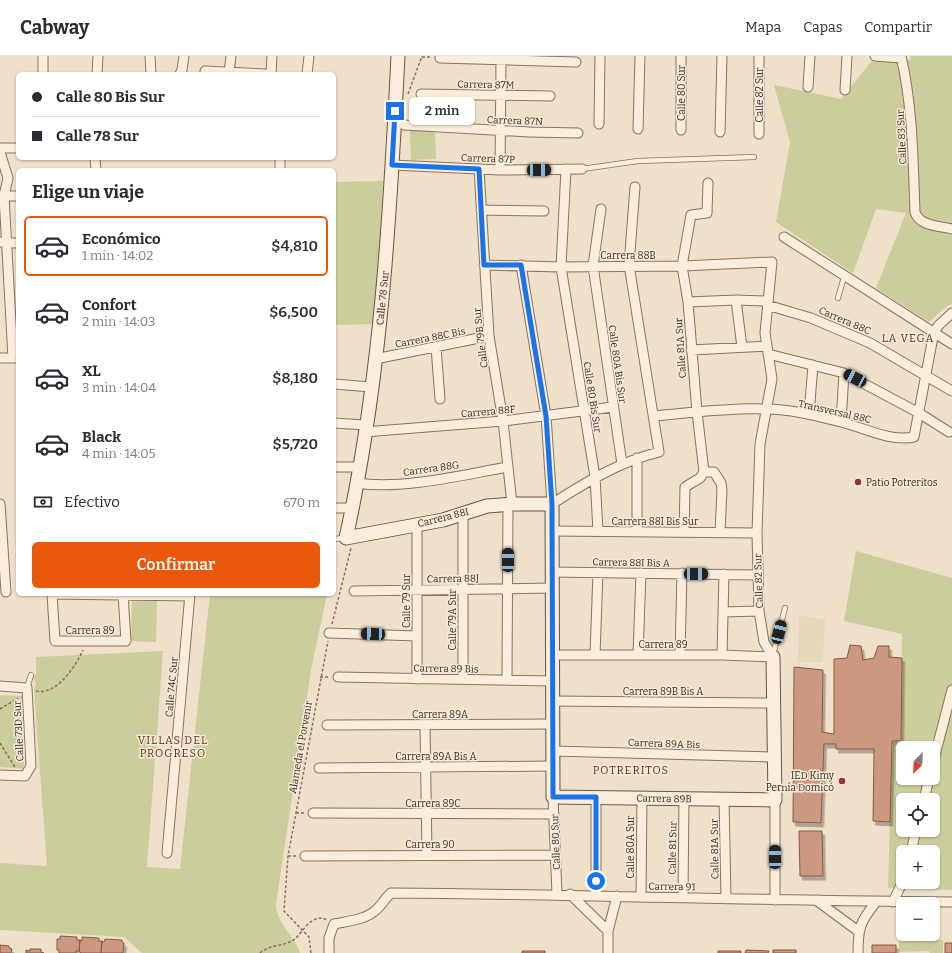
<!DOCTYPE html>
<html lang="es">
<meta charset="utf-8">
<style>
body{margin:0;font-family:Bitter,serif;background:#f2f2f3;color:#2b2b33;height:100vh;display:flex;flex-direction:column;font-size:15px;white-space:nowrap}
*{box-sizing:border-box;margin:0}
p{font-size:13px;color:#7c7c81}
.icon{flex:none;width:22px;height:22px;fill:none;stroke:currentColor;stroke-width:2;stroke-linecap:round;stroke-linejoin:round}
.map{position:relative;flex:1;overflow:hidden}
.panel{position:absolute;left:16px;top:112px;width:320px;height:428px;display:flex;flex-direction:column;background:#fff;border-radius:6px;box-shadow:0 1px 3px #0004}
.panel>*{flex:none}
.guide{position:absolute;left:16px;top:16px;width:320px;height:88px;border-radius:6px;box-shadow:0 1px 3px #0004;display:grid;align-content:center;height:88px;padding:0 16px;background:#fff}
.needle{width:26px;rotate:204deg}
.controls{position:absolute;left:896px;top:685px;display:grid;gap:8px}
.controls a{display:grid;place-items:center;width:44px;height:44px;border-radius:6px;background:#fff;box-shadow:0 1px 3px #0004;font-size:20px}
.end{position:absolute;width:18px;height:18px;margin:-9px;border:5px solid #1a73e8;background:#fff;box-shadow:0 0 0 2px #fff}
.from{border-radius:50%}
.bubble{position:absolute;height:28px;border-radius:6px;background:#fff;box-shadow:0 1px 3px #0004;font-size:13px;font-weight:600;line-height:28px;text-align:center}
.car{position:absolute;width:12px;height:24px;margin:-12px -6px;border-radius:5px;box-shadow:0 0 3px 1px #0007;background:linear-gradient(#222 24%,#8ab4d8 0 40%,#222 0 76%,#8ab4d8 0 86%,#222 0)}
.guide b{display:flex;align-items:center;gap:14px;height:38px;font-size:15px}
.guide b+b{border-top:1px solid #e1e1e2}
.guide i{width:10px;height:10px;background:#2b2b33}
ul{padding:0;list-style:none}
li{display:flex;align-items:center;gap:12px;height:60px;margin:0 8px 6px;padding:0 8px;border:2px solid transparent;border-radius:6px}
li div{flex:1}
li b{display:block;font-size:15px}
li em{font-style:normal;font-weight:600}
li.current{border-color:#ea580c}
li>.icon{width:36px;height:36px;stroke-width:1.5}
h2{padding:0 16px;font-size:18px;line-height:48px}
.pay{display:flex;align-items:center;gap:10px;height:44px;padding:0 16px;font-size:15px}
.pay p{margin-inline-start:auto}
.action{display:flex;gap:8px;margin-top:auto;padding:8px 16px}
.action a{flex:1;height:46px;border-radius:6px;background:#ea580c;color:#fff;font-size:16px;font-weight:600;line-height:46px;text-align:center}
header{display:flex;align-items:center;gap:24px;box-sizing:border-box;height:56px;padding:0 20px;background:#fff;border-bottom:1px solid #e1e1e2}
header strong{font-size:19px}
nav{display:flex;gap:22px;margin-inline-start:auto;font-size:14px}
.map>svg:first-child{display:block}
.farmland{fill:#e4d9b6}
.green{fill:#cbcd9c;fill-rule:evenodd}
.building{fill:#cc987f;stroke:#895943;filter:url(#shadow)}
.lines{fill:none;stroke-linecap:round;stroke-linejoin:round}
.lane-casing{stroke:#8b725d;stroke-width:6}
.street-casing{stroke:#8b725d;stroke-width:11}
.secondary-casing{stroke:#6d5340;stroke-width:15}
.path{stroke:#8b725d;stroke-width:1.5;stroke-dasharray:3 2;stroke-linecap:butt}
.lane{stroke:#f9eedc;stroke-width:4.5}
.street{stroke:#f9eedc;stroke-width:9}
.secondary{stroke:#f9eedc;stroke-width:13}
.route{stroke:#1a73e8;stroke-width:5}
.poi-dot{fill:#992e38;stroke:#f6ebd8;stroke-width:1.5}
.labels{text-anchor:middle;stroke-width:3;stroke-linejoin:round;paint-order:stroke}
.street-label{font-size:10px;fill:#3b2b21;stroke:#f6ebd8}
.poi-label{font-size:10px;fill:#3b2b21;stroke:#f6ebd8;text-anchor:start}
.neighbourhood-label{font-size:11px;letter-spacing:1px;fill:#672921;stroke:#f6ebd8}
</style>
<header>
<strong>Cabway</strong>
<nav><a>Mapa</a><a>Capas</a><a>Compartir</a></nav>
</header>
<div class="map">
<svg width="952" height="897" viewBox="0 0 952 897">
<defs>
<filter id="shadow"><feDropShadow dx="2.5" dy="4" stdDeviation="0" flood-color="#0004"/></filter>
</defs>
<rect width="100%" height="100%" fill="#eee0c9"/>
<!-- farmland -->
<path class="farmland" d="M799,559L825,564L823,606H798Z"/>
<!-- green -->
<path class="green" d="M910,0H952V248L947,250L929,266L876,232L906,157L876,153L853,217L776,166L790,86L774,29L841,43L874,2L911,4Z
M410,74H435L436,103L411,104Z
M383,125L381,199L373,268L334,269V126Z
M856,495L952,522V834L888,832L892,685H901L902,578L844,565ZM903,692H933V722H903ZM903,744H933V774H903ZM903,796H933V826H903Z
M210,538H327L311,614L276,848C276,868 294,878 300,897H142L124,881L0,874V807L47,810L34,634L36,627L31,619H36V601L163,595L147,811L180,813Z
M132,544L157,545L156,586L131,585Z
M0,639L22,640L24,713L0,711Z
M899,884H943V897H930L929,895L899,896Z"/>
<!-- building -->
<path class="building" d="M850,589L861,590L863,604L874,602L878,590H889V601L902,602L901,685H892L890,766L873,765L874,693H836V688H824L821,767L793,766L794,611L823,614L822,676L834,678V603L847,602Z
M799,775H822L823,820H800Z
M60,880L77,881V884H80L79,895H76V897H59V894H57V883H60Z
M82,881L99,882V885H102L101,897H81L79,895L80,884L82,885Z
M105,883L122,884V886L124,887L123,897H101L102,885L104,886Z
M945,887H952V897H945Z
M0,889L9,890V892L12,893L11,897H0Z
M872,889H896V897H872Z
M30,893H41V896L44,897H26V894L30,895Z
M746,894L769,895L768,897H745Z
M773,894H796V897H773Z
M522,895H545V897H522Z
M718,895H741V897H718Z"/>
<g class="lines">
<!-- lane casing -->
<g class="lane-casing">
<path id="lane" d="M582,113L638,105L754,101
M838,242L844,221
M334,483L345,482
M773,599L785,552
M27,632L31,619"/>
</g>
<!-- street casing -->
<g class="street-casing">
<path id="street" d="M150,0L151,18
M875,0L901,2
M901,0C913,52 913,104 915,156C919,170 939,170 952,173
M440,2L576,6
M205,15L265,18
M229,16L231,0
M43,18V0
M97,18L98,0
M180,18L182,14L184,0
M271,18L272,0
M307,18L309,0
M808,31L810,0
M845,34L847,0
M421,38L550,40
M599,68L600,0
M404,69L529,76L578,77
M638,73L640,0
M681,74V0
M720,76L722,0
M759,78V0
M0,92H18
M0,96L8,122L4,140L13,302
M95,102L96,114
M392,109L500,114L582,113
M479,113L489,280L503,365L512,448
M566,113L561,211L595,421L598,475
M280,114V102
M500,114L501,4
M0,140H18
M601,153L593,210L622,408
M481,154L544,155
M784,181L952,288
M0,186L18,187
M484,209L561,211L682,210L772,206L765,277L772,323L760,388L757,477L759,555L764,586L773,601
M521,209L546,360L552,448C586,426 619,406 659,396L629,209L635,131
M736,244L742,291
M688,246L736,244L767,245
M767,249L811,262L870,287L952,335
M436,291L440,343
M691,294L767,290
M768,298L844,317L919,357L949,376
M0,302H18
M375,303L489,280
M334,328L371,331
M809,358L813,309
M654,360C690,357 731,351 766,353C791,353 817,360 841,366C865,372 890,386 914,381L934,276L939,269L952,257
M841,366L844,317
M334,367L365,369
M364,376L503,365L613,351
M637,402V476
M334,411H359
M704,416H714L721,427L722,434L720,476
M357,427C402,434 462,419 508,411
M0,448L6,536
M334,452H353
M463,457V623
M417,468V623
M552,475L757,477
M684,476L685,431L700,422L704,416L697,356L688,246L682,210L691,159L707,157L708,127
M552,516L757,519
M354,535L552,532
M52,538L55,585H126L123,538
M52,538L190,540
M723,556L759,555
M329,577L417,580
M553,599H722L773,601
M595,599L598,516
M638,599L641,517
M680,599L682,517
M722,599L724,518
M338,621L553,625
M507,624L508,448
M0,630L27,632L31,710L25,720L0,719
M553,645L773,647
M327,669L553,668
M425,669L427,799
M553,695L774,701
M933,707L952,634
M319,712L553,710
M553,741L557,838
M724,743L726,842
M775,744V844
M924,744L929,722
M313,757L554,758
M911,796L916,774
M167,797L190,538
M305,800L555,799
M570,838L608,875
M596,839V741
M641,840L642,742
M683,841L684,742
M816,844L858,875
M893,846L903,825
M329,897V882L334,868C348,865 365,864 376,854C382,849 385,842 391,837C578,838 765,845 952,846
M608,897V875L617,840
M858,897C858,872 860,866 876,846"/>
</g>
<!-- secondary casing -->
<g class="secondary-casing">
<path id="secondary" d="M398,0C390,161 381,323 346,482L443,464L487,450L512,448H552L553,741L775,744L773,601"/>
</g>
<!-- path -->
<path class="path" d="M422,1H430
M408,38L422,0
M332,568L351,492
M320,621H330
M36,635C56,640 76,610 83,594
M0,653L18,642
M0,687L15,711
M296,757H304
M288,800H296
M260,897C270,888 284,891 295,883C302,877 312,856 327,864
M311,897L309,881L284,855L288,800L328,585"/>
<!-- lane -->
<use href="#lane" class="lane"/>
<!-- street -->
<use href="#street" class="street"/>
<!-- secondary -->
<use href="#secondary" class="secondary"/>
</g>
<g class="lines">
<!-- route -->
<path class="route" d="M395,55L392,109L479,113L484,209H521L546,360L552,448L553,741H596V825"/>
</g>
<!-- markers -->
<g class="poi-dot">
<circle cx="858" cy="426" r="4"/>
<circle cx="842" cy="725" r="4"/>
</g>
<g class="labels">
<!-- street labels -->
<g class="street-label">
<text transform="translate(486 28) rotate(1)" y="4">Carrera 87M</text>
<text transform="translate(681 37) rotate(-90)" y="4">Calle 80 Sur</text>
<text transform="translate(759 39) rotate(-90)" y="4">Calle 82 Sur</text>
<text transform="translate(515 64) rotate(2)" y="4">Carrera 87N</text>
<text transform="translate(901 81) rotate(-93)" y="4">Calle 83 Sur</text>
<text transform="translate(488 102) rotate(2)" y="4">Carrera 87P</text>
<text x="628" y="203">Carrera 88B</text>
<text transform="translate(382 242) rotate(-84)" y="4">Calle 78 Sur</text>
<text transform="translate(845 264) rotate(23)" y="4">Carrera 88C</text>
<text transform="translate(430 281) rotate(-11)" y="4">Carrera 88C Bis</text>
<text transform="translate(480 282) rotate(-97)" y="4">Calle 79B Sur</text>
<text transform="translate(680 292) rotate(-94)" y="4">Calle 81A Sur</text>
<text transform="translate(618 308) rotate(82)" y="4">Calle 80A Bis Sur</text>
<text transform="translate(593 341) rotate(81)" y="4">Calle 80 Bis Sur</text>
<text transform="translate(488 355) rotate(-5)" y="4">Carrera 88F</text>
<text transform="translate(835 355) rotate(13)" y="4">Transversal 88C</text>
<text transform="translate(431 412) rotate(-8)" y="4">Carrera 88G</text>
<text transform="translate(443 461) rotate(-14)" y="4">Carrera 88I</text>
<text x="655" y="469">Carrera 88I Bis Sur</text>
<text transform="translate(631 506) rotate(1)" y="4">Carrera 88I Bis A</text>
<text transform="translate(453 522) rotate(-1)" y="4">Carrera 88J</text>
<text transform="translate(758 525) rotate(-92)" y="4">Calle 82 Sur</text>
<text transform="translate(406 545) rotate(-90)" y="4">Calle 79 Sur</text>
<text transform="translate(452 564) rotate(-90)" y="4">Calle 79A Sur</text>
<text x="90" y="578">Carrera 89</text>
<text x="663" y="592">Carrera 89</text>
<text transform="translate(446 612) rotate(1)" y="4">Carrera 89 Bis</text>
<text transform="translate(171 631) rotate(-85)" y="4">Calle 74C Sur</text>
<text x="663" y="639">Carrera 89B Bis A</text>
<text x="440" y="662">Carrera 89A</text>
<text transform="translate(18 675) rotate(-93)" y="4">Calle 73D Sur</text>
<text transform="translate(664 687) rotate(2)" y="4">Carrera 89A Bis</text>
<text transform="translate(300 691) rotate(-80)" y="4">Alameda el Porvenir</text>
<text x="436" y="704">Carrera 89A Bis A</text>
<text transform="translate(664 742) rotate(1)" y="4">Carrera 89B</text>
<text x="433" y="751">Carrera 89C</text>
<text transform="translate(555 786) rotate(-92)" y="4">Calle 80 Sur</text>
<text x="430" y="792">Carrera 90</text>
<text transform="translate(630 791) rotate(-90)" y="4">Calle 80A Sur</text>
<text transform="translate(672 792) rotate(-89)" y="4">Calle 81 Sur</text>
<text transform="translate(714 793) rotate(-91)" y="4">Calle 81A Sur</text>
<text transform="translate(672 830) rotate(1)" y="4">Carrera 91</text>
</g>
<!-- poi labels -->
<g class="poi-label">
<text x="866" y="430">Patio Potreritos</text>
<text x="834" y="723" text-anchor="end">IED Kimy<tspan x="834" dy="12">Pernía Domicó</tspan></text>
</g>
<!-- neighbourhood labels -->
<g class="neighbourhood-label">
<text x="908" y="286">LA VEGA</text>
<text x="173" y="688">VILLAS DEL<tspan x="173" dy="13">PROGRESO</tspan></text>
<text x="631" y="718">POTRERITOS</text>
</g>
</g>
</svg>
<div class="controls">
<a><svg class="needle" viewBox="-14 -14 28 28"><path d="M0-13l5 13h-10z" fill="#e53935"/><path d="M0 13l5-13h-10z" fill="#7c7c81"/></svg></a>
<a><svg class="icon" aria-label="locate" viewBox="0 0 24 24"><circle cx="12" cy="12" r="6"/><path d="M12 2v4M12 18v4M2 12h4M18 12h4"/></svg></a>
<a>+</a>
<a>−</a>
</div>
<i class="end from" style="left:596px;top:825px"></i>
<i class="end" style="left:395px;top:55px"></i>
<div class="bubble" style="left:409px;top:41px;width:66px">2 min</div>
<i class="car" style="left:539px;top:114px;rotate:89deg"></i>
<i class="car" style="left:855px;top:322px;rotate:297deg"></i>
<i class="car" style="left:508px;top:504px;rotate:0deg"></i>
<i class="car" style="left:696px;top:518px;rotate:90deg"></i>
<i class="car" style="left:779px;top:576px;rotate:14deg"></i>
<i class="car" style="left:373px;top:578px;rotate:272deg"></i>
<i class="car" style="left:775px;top:801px;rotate:0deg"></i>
<div class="guide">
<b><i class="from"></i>Calle 80 Bis Sur</b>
<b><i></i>Calle 78 Sur</b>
</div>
<section class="panel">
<h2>Elige un viaje</h2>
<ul>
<li class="current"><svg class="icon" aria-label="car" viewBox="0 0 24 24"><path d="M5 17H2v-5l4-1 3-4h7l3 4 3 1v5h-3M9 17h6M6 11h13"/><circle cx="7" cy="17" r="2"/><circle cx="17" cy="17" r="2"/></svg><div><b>Económico</b><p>1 min · 14:02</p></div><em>$4,810</em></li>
<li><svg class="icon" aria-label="car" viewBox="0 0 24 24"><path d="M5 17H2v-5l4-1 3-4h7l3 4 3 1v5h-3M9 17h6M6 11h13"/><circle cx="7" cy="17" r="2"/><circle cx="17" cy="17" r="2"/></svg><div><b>Confort</b><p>2 min · 14:03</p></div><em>$6,500</em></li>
<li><svg class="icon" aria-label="car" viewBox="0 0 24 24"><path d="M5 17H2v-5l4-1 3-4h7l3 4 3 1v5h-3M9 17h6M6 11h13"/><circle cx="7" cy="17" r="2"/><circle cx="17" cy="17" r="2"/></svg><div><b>XL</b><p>3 min · 14:04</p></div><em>$8,180</em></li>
<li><svg class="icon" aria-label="car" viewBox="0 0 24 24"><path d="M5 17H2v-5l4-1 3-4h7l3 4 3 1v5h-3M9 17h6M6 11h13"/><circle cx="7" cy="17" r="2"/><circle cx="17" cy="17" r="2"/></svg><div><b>Black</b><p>4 min · 14:05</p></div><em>$5,720</em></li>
</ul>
<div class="pay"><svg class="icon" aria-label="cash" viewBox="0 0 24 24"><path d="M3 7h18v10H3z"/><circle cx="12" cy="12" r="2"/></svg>Efectivo<p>670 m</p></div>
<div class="action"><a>Confirmar</a></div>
</section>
</div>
